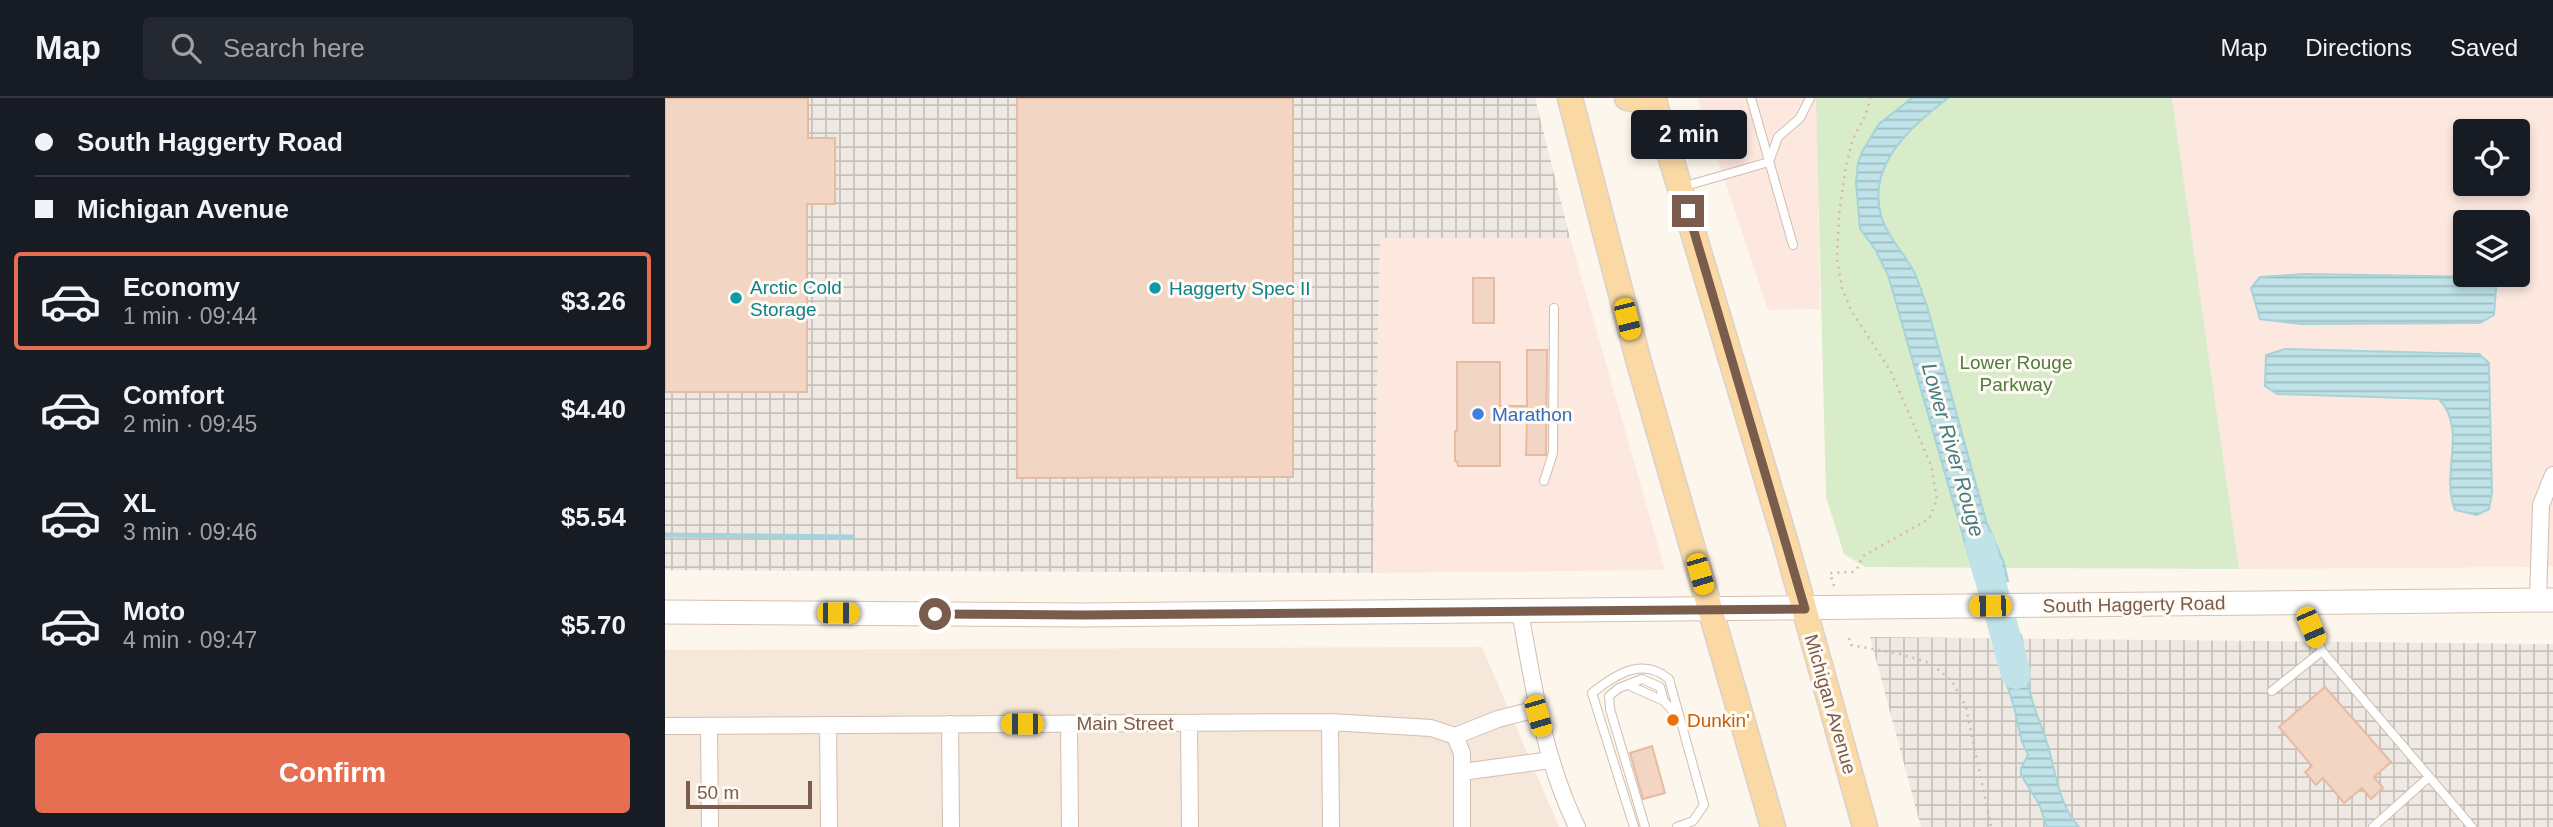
<!DOCTYPE html>
<meta charset="utf-8">
<style>
body{margin:0;font-family:Helvetica,sans-serif;background:#242831;color:#f1f3f6;height:100vh;display:flex;flex-direction:column;font-size:26px;white-space:nowrap}
*{box-sizing:border-box;margin:0}
p{font-size:23px;color:#9ea1a6}
.icon{flex:none;width:38px;height:38px;fill:none;stroke:currentColor;stroke-width:2;stroke-linecap:round;stroke-linejoin:round}
.map{position:relative;flex:1;overflow:hidden}
.side{display:flex;flex-direction:column;background:#171b24;width:665px}
.side>*{flex:none}
.top-card{display:grid;align-content:center;height:154px;padding:0 35px;background:#171b24}
.tools{position:absolute;left:1788px;top:21px;display:grid;gap:14px}
.tools a{display:grid;place-items:center;width:77px;height:77px;border-radius:7px;background:#171b24;box-shadow:0 4px 10px #0003;font-size:35px}
.scale{position:absolute;left:21px;bottom:18px;width:126px;box-sizing:border-box;padding-left:7px;border:4px solid #7a5c4d;border-top:0;font-size:19px;line-height:24px;white-space:nowrap;color:#7a5c4d;-webkit-text-stroke:5px #fffaf3;paint-order:stroke}
.end{position:absolute;width:32px;height:32px;margin:-16px;border:9px solid #7a5c4d;background:#fff;box-shadow:0 0 0 4px #fff}
.from{border-radius:50%}
.bubble{position:absolute;height:49px;border-radius:7px;background:#171b24;box-shadow:0 4px 10px #0003;font-size:23px;font-weight:800;line-height:49px;text-align:center}
.car{position:absolute;width:21px;height:42px;margin:-21px -10px;border-radius:9px;box-shadow:0 0 5px 2px #0007;background:linear-gradient(#f5c518 24%,#345 0 40%,#f5c518 0 76%,#345 0 86%,#f5c518 0)}
.top-card b{display:flex;align-items:center;gap:24px;height:66px;font-size:26px}
.top-card b+b{border-top:2px solid #363941}
.top-card i{width:18px;height:18px;background:#f1f3f6}
ul{padding:0;list-style:none}
li{display:flex;align-items:center;gap:21px;height:98px;margin:0 14px 10px;padding:0 21px;border:4px solid transparent;border-radius:7px}
li div{flex:1}
li b{display:block;font-size:26px}
li em{font-style:normal;font-weight:800}
li.on{border-color:#e76f51}
li>.icon{width:63px;height:63px;stroke-width:1.5}
.primary-button{display:flex;gap:14px;margin-top:auto;padding:14px 35px}
.primary-button a{flex:1;height:80px;border-radius:7px;background:#e76f51;color:#fff;font-size:28px;font-weight:800;line-height:80px;text-align:center}
header{display:flex;align-items:center;gap:42px;box-sizing:border-box;height:98px;padding:0 35px;background:#171b24;border-bottom:2px solid #363941}
header strong{font-size:33px}
nav{display:flex;gap:38px;margin-inline-start:auto;font-size:24px}
.search{width:490px;height:63px;background:#242831;display:flex;align-items:center;gap:18px;box-sizing:border-box;padding:0 24px;border-radius:7px;color:#9ea1a6;font-size:26px}
main{display:flex;flex:1;min-height:0}
.map>svg:first-child{display:block}
.residential{fill:#f5e8da}
.commercial{fill:#fde8e0;fill-rule:evenodd}
.industrial{fill:url(#industrial-grid)}
.park{fill:#d8ecc9}
.water{fill:url(#water-rules);stroke:#a5d3da;stroke-width:2}
.lines{fill:none;stroke-linecap:round;stroke-linejoin:round}
.stream{stroke:#a5d3da;stroke-width:5}
.river{stroke:#bfe3e8;stroke-width:30}
.building{fill:#f3d5c3;stroke:#e6bba3;stroke-width:2}
.service-casing{stroke:#d1beb0;stroke-width:10}
.minor-casing{stroke:#d1beb0;stroke-width:18}
.secondary-casing{stroke:#d6c0b0;stroke-width:25}
.primary-casing{stroke:#dad1cd;stroke-width:27}
.path{stroke:#d9b8a5;stroke-width:2.5;stroke-dasharray:2 5;stroke-linecap:butt}
.service{stroke:#fff;stroke-width:8}
.minor{stroke:#fff;stroke-width:16}
.secondary{stroke:#fff;stroke-width:23}
.primary{stroke:#fbd9a5;stroke-width:24}
.route{stroke:#7a5c4d;stroke-width:9}
.culture-dot{fill:#0f9aa8;stroke:#fffaf3;stroke-width:2.5}
.shop-dot{fill:#3f7fe0;stroke:#fffaf3;stroke-width:2.5}
.food-dot{fill:#e8710a;stroke:#fffaf3;stroke-width:2.5}
.labels{text-anchor:middle;stroke-width:6;stroke-linejoin:round;paint-order:stroke}
.culture-label{font-size:19px;fill:#0d838f;stroke:#fffaf3;text-anchor:start}
.park-label{font-size:19px;fill:#537a41;stroke:#fffaf3}
.shop-label{font-size:19px;fill:#366cbe;stroke:#fffaf3;text-anchor:start}
.street-label{font-size:19px;fill:#7a5c4d;stroke:#fffaf3}
.food-label{font-size:19px;fill:#c56008;stroke:#fffaf3;text-anchor:start}
.water-label{font-size:21px;font-style:italic;fill:#437c86;stroke:#fffaf3}
</style>
<header>
<strong>Map</strong>
<div class="search"><svg class="icon" aria-label="search" viewBox="0 0 24 24"><circle cx="10" cy="10" r="6"/><path d="M15 15l6 6"/></svg>Search here</div>
<nav><a>Map</a><a>Directions</a><a>Saved</a></nav>
</header>
<main>
<section class="side">
<div class="top-card">
<b><i class="from"></i>South Haggerty Road</b>
<b><i></i>Michigan Avenue</b>
</div>
<ul>
<li class="on"><svg class="icon" aria-label="car" viewBox="0 0 24 24"><path d="M5 17H2v-5l4-1 3-4h7l3 4 3 1v5h-3M9 17h6M6 11h13"/><circle cx="7" cy="17" r="2"/><circle cx="17" cy="17" r="2"/></svg><div><b>Economy</b><p>1 min · 09:44</p></div><em>$3.26</em></li>
<li><svg class="icon" aria-label="car" viewBox="0 0 24 24"><path d="M5 17H2v-5l4-1 3-4h7l3 4 3 1v5h-3M9 17h6M6 11h13"/><circle cx="7" cy="17" r="2"/><circle cx="17" cy="17" r="2"/></svg><div><b>Comfort</b><p>2 min · 09:45</p></div><em>$4.40</em></li>
<li><svg class="icon" aria-label="car" viewBox="0 0 24 24"><path d="M5 17H2v-5l4-1 3-4h7l3 4 3 1v5h-3M9 17h6M6 11h13"/><circle cx="7" cy="17" r="2"/><circle cx="17" cy="17" r="2"/></svg><div><b>XL</b><p>3 min · 09:46</p></div><em>$5.54</em></li>
<li><svg class="icon" aria-label="car" viewBox="0 0 24 24"><path d="M5 17H2v-5l4-1 3-4h7l3 4 3 1v5h-3M9 17h6M6 11h13"/><circle cx="7" cy="17" r="2"/><circle cx="17" cy="17" r="2"/></svg><div><b>Moto</b><p>4 min · 09:47</p></div><em>$5.70</em></li>
</ul>
<div class="primary-button"><a>Confirm</a></div>
</section>
<div class="map">
<svg width="1888" height="729" viewBox="0 0 1888 729">
<defs>
<pattern id="industrial-grid" width="8" height="8" patternUnits="userSpaceOnUse" patternTransform="scale(1.75)"><rect width="8" height="8" fill="#efe9e4"/><path d="M0 4h8M4 0v8" fill="none" stroke="#c7c0bb"/></pattern>
<pattern id="water-rules" width="6" height="5" patternUnits="userSpaceOnUse" patternTransform="scale(1.75)"><rect width="6" height="5" fill="#bfe3e8"/><path d="M0 2.5h6" fill="none" stroke="#a0bbbe"/></pattern>
</defs>
<rect width="100%" height="100%" fill="#fdf6ec"/>
<!-- residential -->
<path class="residential" d="M817,549L894,729H0V552Z"/>
<!-- commercial -->
<path class="commercial" d="M1032,0H1152L1155,211L1103,212Z
M1507,0H1888V469L1574,471ZM1801,33H1853V86H1801ZM1801,124H1853V177H1801Z
M715,140H905L1000,472L708,475Z"/>
<!-- industrial -->
<path class="industrial" d="M0,0H870L905,140H715L708,475L0,472Z
M1205,539L1888,546V729H1256Z"/>
<!-- park -->
<path class="park" d="M1151,0H1507L1574,471L1200,469L1179,456L1161,399Z"/>
<!-- water -->
<path class="water" d="M1247,0H1283C1246,29 1200,67 1217,121C1223,139 1239,155 1248,172C1254,183 1257,196 1262,208L1321,423L1339,465L1343,483H1311L1223,177L1210,151L1195,131L1191,84L1193,65L1197,54L1214,26Z
M1640,176L1820,179L1831,190L1829,217L1815,225L1636,226L1595,221L1586,190L1595,179Z
M1620,251L1814,256L1824,265L1827,395L1824,411L1812,417L1790,412C1775,376 1803,332 1774,301L1612,296L1600,288L1601,257Z
M1326,536L1356,537C1360,553 1359,570 1363,586C1367,607 1377,628 1383,648C1391,676 1394,707 1414,729H1382L1374,706L1356,677V670L1363,657L1357,644L1349,609Z"/>
<g class="lines">
<!-- stream -->
<path class="stream" d="M0,437L188,439"/>
<!-- river -->
<path class="river" d="M1315,445L1351,576"/>
</g>
<!-- building -->
<path class="building" d="M0,0H143V40H170V106H142V294H0Z
M352,0H628V379L352,380Z
M808,180H829V225H808Z
M862,252H882L881,357H861L862,323H835V368H793L792,363H790V333H792V264H835V308H862Z
M1660,589L1726,664L1709,679L1718,690L1706,701L1697,690L1679,705L1658,680L1651,687L1640,674L1647,668L1614,629Z
M987,648L1000,695L978,701L965,655Z"/>
<g class="lines">
<!-- service casing -->
<g class="service-casing">
<path id="service" d="M1086,0L1128,147
M1104,64L1113,39L1135,20L1145,0
M1017,89L1104,64
M879,383L888,355L889,210
M1637,507L1657,553L1807,729
M963,587L999,603L1013,619
M1607,593L1657,553
M969,729L927,595C950,577 977,558 1004,581L1039,707L1028,723L1012,729
M980,729L945,611L944,598L954,590L977,581L995,589L999,603
M1708,729L1764,679"/>
</g>
<!-- minor casing -->
<g class="minor-casing">
<path id="minor" d="M1873,502L1876,407L1888,377
M855,513C868,587 879,661 912,729
M665,624L666,729
M524,625L525,729
M285,626L286,729
M404,626L405,729
M163,627L164,729
M0,628L665,624L766,630L790,638L833,621L872,611
M44,628L45,729
M790,638L797,655V729
M797,674L886,662"/>
</g>
<!-- secondary casing -->
<g class="secondary-casing">
<path id="secondary" d="M0,514L418,517L1888,502"/>
</g>
<!-- primary casing -->
<g class="primary-casing">
<path id="primary" d="M905,0L973,261L1108,729
M962,0L990,5
M988,0L1122,449L1200,729"/>
</g>
<!-- path -->
<path class="path" d="M1169,488L1165,475L1187,474L1192,471L1198,458L1264,421L1272,401L1266,367L1226,274L1186,212L1177,190L1172,161L1174,116L1180,74L1187,43L1201,16L1205,0
M1184,540L1186,547L1235,556L1265,565L1287,583L1301,609L1326,729"/>
<!-- service -->
<use href="#service" class="service"/>
<!-- minor -->
<use href="#minor" class="minor"/>
<!-- secondary -->
<use href="#secondary" class="secondary"/>
<!-- primary -->
<use href="#primary" class="primary"/>
</g>
<g class="lines">
<!-- route -->
<path class="route" d="M270,516L418,517L1140,511L1023,113"/>
</g>
<!-- markers -->
<g class="culture-dot">
<circle cx="490" cy="190" r="7"/>
<circle cx="71" cy="200" r="7"/>
</g>
<circle class="shop-dot" cx="813" cy="316" r="7"/>
<circle class="food-dot" cx="1008" cy="622" r="7"/>
<g class="labels">
<!-- culture labels -->
<g class="culture-label">
<text x="85" y="196">Arctic Cold<tspan x="85" dy="22">Storage</tspan></text>
<text x="504" y="197">Haggerty Spec II</text>
</g>
<!-- park labels -->
<g class="park-label">
<text x="1351" y="271">Lower Rouge<tspan x="1351" dy="22">Parkway</tspan></text>
</g>
<!-- shop labels -->
<g class="shop-label">
<text x="827" y="323">Marathon</text>
</g>
<!-- street labels -->
<g class="street-label">
<text transform="translate(1469 506) rotate(-1)" y="7">South Haggerty Road</text>
<text transform="translate(1166 606) rotate(74)" y="7">Michigan Avenue</text>
<text x="460" y="632">Main Street</text>
</g>
<!-- food labels -->
<g class="food-label">
<text x="1022" y="629">Dunkin'</text>
</g>
<!-- water labels -->
<g class="water-label">
<text transform="translate(1288 352) rotate(74)" y="7">Lower River Rouge</text>
</g>
</g>
</svg>
<div class="tools">
<a><svg class="icon" aria-label="locate" viewBox="0 0 24 24"><circle cx="12" cy="12" r="6"/><path d="M12 2v4M12 18v4M2 12h4M18 12h4"/></svg></a>
<a><svg class="icon" aria-label="layers" viewBox="0 0 24 24"><path d="M12 4l9 5-9 5-9-5zM3 14l9 5 9-5"/></svg></a>
</div>
<div class="scale">50 m</div>
<i class="end from" style="left:270px;top:516px"></i>
<i class="end" style="left:1023px;top:113px"></i>
<div class="bubble" style="left:966px;top:12px;width:116px">2 min</div>
<i class="car" style="left:962px;top:221px;rotate:166deg"></i>
<i class="car" style="left:1035px;top:476px;rotate:164deg"></i>
<i class="car" style="left:1325px;top:508px;rotate:269deg"></i>
<i class="car" style="left:173px;top:515px;rotate:90deg"></i>
<i class="car" style="left:1646px;top:529px;rotate:157deg"></i>
<i class="car" style="left:873px;top:618px;rotate:164deg"></i>
<i class="car" style="left:357px;top:626px;rotate:270deg"></i>
</div>
</main>
